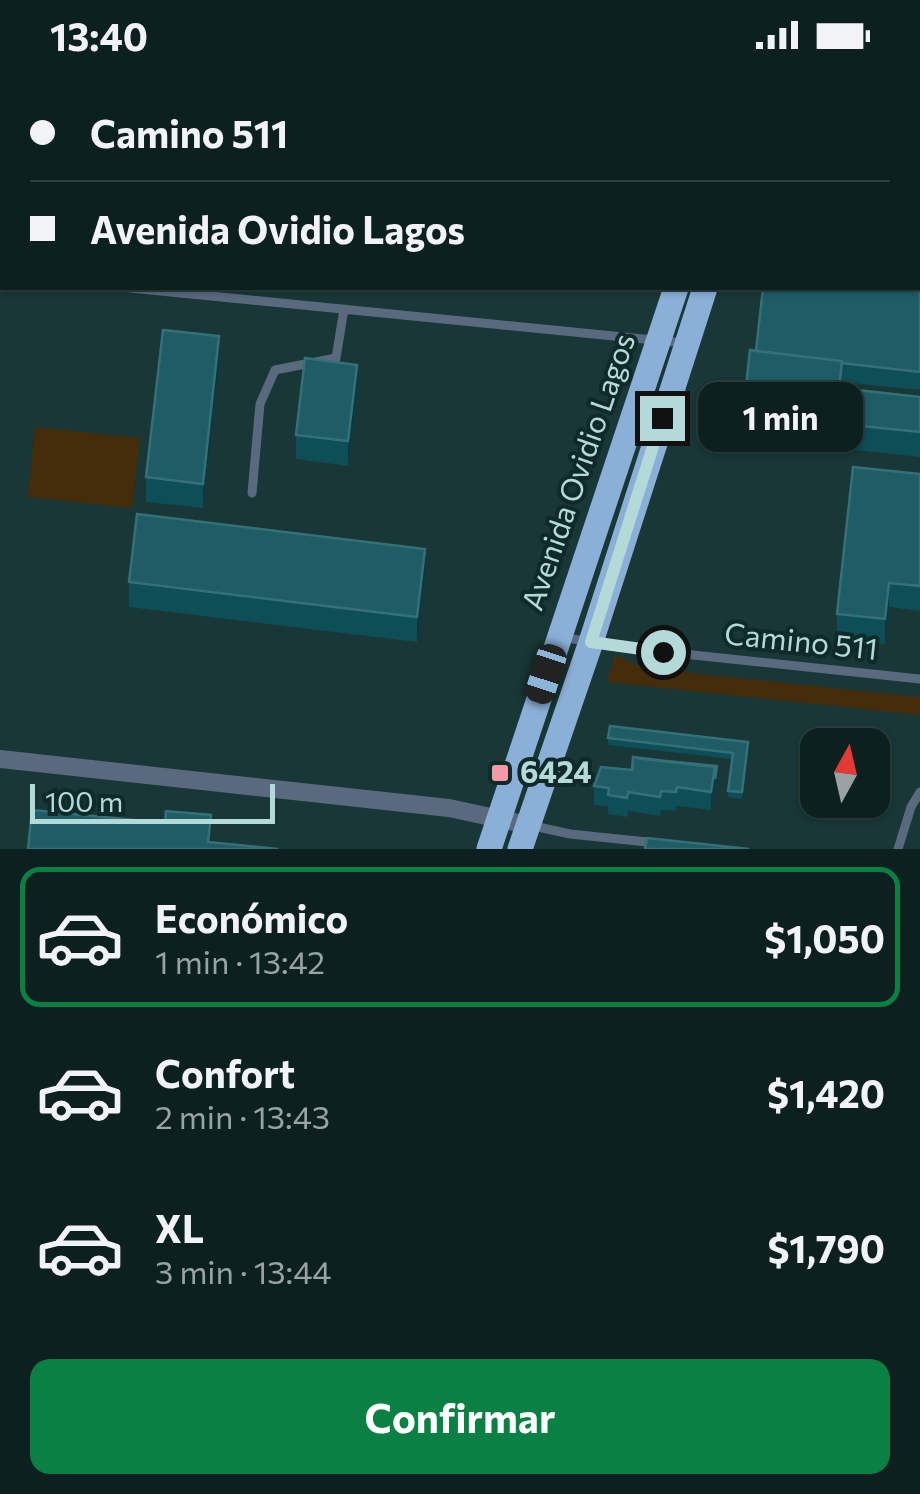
<!DOCTYPE html>
<html lang="es">
<meta charset="utf-8">
<style>
body{margin:0;font-family:Commissioner,sans-serif;background:#142828;color:#f1f3f6;height:100vh;display:flex;flex-direction:column;font-size:38px;white-space:nowrap}
*{box-sizing:border-box;margin:0}
p{font-size:32px;color:#9aa3a4}
.icon{flex:none;width:55px;height:55px;fill:none;stroke:currentColor;stroke-width:2;stroke-linecap:round;stroke-linejoin:round}
.map{position:relative;height:779px;overflow:hidden}
.drawer{display:flex;flex-direction:column;background:#0b201f;flex:1}
.drawer>*{flex:none}
.hud{position:absolute;left:0px;top:0px;width:920px;height:220px;box-shadow:0 2px 8px #0004,0 0 0 2px #2b3e3d;display:grid;align-content:center;height:220px;padding:0 30px;background:#0b201f}
.needle{width:65px;rotate:8deg}
.controls{position:absolute;left:800px;top:658px;display:grid;gap:20px}
.controls a{display:grid;place-items:center;width:90px;height:90px;border-radius:20px;background:#0b201f;box-shadow:0 2px 8px #0004,0 0 0 2px #2b3e3d;font-size:50px}
.scale{position:absolute;left:30px;bottom:25px;width:245px;box-sizing:border-box;padding-left:10px;border:5px solid #b3dad8;border-top:0;font-size:28px;line-height:35px;white-space:nowrap;color:#b3dad8;-webkit-text-stroke:8px #0f2a29;paint-order:stroke}
.end{position:absolute;width:45px;height:45px;margin:-22px;border:12px solid #b3dad8;background:#111;box-shadow:0 0 0 5px #111}
.from{border-radius:50%}
.bubble{position:absolute;height:70px;border-radius:20px;background:#0b201f;box-shadow:0 2px 8px #0004,0 0 0 2px #2b3e3d;font-size:32px;font-weight:700;line-height:70px;text-align:center}
.car{position:absolute;width:30px;height:60px;margin:-30px -15px;border-radius:12px;box-shadow:0 0 8px 2px #0007;background:linear-gradient(#222 24%,#8ab4d8 0 40%,#222 0 76%,#8ab4d8 0 86%,#222 0)}
.hud b{display:flex;align-items:center;gap:35px;height:95px;font-size:38px}
.hud b+b{border-top:2px solid #2b3e3d}
.hud i{width:25px;height:25px;background:#f1f3f6}
ul{padding:18px 0 0;list-style:none}
li{display:flex;align-items:center;gap:30px;height:140px;margin:0 20px 15px;padding:0 10px;border:5px solid transparent;border-radius:20px}
li div{flex:1}
li b{display:block;font-size:38px}
li em{font-style:normal;font-weight:700}
li.active{border-color:#0b8043}
li>.icon{width:90px;height:90px;stroke-width:1.5}
.primary-button{display:flex;gap:20px;margin-top:auto;padding:20px 30px}
.primary-button a{flex:1;height:115px;border-radius:20px;background:#0b8043;color:#fff;font-size:40px;font-weight:700;line-height:115px;text-align:center}
.status{display:flex;justify-content:space-between;align-items:center;height:70px;padding:0 50px;background:#0b201f;direction:ltr}
.status svg{height:28px;fill:currentColor}
.map>svg:first-child{display:block}
.built{fill:#183736;fill-rule:evenodd}
.green{fill:#452d0b}
.lines{fill:none;stroke-linecap:round;stroke-linejoin:round}
.lane{stroke:#596a7e;stroke-width:9}
.street{stroke:#596a7e;stroke-width:18}
.primary{stroke:#8bb0d8;stroke-width:25}
.wall{fill:#0d4e57}
.shaded-wall{fill:#06393f}
.building{fill:#1e5d65;stroke:#367077;stroke-width:2.5}
.route{stroke:#b3dad8;stroke-width:12}
.poi-dot{fill:#f49aa6;stroke:#0f2a29;stroke-width:4}
.labels{text-anchor:middle;stroke-width:8;stroke-linejoin:round;paint-order:stroke}
.street-label{font-size:30px;fill:#b3dad8;stroke:#0f2a29}
.poi-label{font-size:30px;font-weight:bold;fill:#b3dad8;stroke:#0f2a29;text-anchor:start}
</style>
<div class="status"><b>13:40</b><svg viewBox="0 0 49 12"><path d="M0 12V9h3v3zM5 12V6h3v6zM10 12V3h3v9zM15 12V0h3v12zM26 1h20v11H26zM47 4h2v5h-2z"/></svg></div>
<div class="map">
<svg width="920" height="779" viewBox="0 0 920 779">
<rect width="100%" height="100%" fill="#0f2a29"/>
<!-- built -->
<path class="built" d="M0,0H920V779H0ZM2,2H918V218H2ZM818,675H872V730H818Z"/>
<!-- green -->
<path class="green" d="M35,357L140,368L132,438L28,427Z
M615,585L644,598L920,627V645L607,612Z"/>
<g class="lines">
<!-- lane -->
<path class="lane" d="M0,205H2
M130,218L684,273
M252,423L260,334L275,300L336,288L344,239
M561,567L627,578L920,609
M529,755L570,764L657,773
M898,779L911,737L920,722"/>
<!-- street -->
<path class="street" d="M0,689L449,738L528,755"/>
<!-- primary -->
<path class="primary" d="M748,2V0
M777,2L778,0
M489,779L676,218
M520,779L591,572L705,218"/>
</g>
<!-- wall -->
<path class="wall" d="M202,0H314L313,2H228Z
M918,20H920V69L918,68Z
M920,155V320L842,312L841,318L920,327V387L743,368V344L756,281Z
M219,291L203,438L146,432V407Z
M357,319L348,396L296,389V365Z
M920,404V541L889,537L885,574L837,569V544Z
M425,504L417,572L129,537V512Z
M608,668L748,672L742,729L728,727L732,689L608,675Z
M632,700L717,703L711,740L677,736L676,741L661,740L660,746L628,741L627,747L608,744V736L594,735V716Z"/>
<!-- shaded-wall -->
<path class="shaded-wall" d="M219,266V291L203,438V414Z
M357,295V319L348,396V371Z
M425,479V504L417,572V547Z
M889,513V537L885,574V549Z
M717,696V703L711,740V722L715,697Z"/>
<!-- building -->
<path class="building" d="M455,0H625V2H472Z
M832,0H913L912,2H831Z
M918,20H920V50L918,49Z
M918,155H920V302L841,293L842,291L756,281L763,218H918Z
M163,260L219,266L203,414L146,407Z
M750,280L842,291L839,318L920,327V362L743,344Z
M305,288L357,295L348,371L296,365Z
M853,397L920,404V516L889,513L885,549L837,544Z
M137,444L425,479L417,547L129,512Z
M610,656L748,672L742,722L728,721L733,683L608,668Z
M633,687L715,697L711,722L677,717L676,722L661,721L660,727L628,722L627,728L608,725L609,718L594,716L601,697L632,700Z
M635,688L717,696L715,709V697Z
M32,740L165,753L166,741L211,745L208,772L278,779H28Z
M647,768L749,779H645Z"/>
<g class="lines">
<!-- route -->
<path class="route" d="M662,348L591,572L663,582"/>
</g>
<!-- markers -->
<rect class="poi-dot" x="490" y="693" width="20" height="20" rx="5"/>
<g class="labels">
<!-- street labels -->
<g class="street-label">
<text transform="translate(579 402) rotate(-71)" y="10">Avenida Ovidio Lagos</text>
<text transform="translate(801 572) rotate(6)" y="10">Camino 511</text>
</g>
<!-- poi labels -->
<g class="poi-label">
<text x="520" y="713">6424</text>
</g>
</g>
</svg>
<div class="controls">
<a><svg class="needle" viewBox="-14 -14 28 28"><path d="M0-13l5 13h-10z" fill="#e53935"/><path d="M0 13l5-13h-10z" fill="#9aa3a4"/></svg></a>
</div>
<div class="scale">100 m</div>
<i class="end from" style="left:663px;top:582px"></i>
<i class="end" style="left:662px;top:348px"></i>
<div class="bubble" style="left:698px;top:312px;width:165px">1 min</div>
<i class="car" style="left:546px;top:604px;rotate:198deg"></i>
<div class="hud">
<b><i class="from"></i>Camino 511</b>
<b><i></i>Avenida Ovidio Lagos</b>
</div>
</div>
<section class="drawer">
<ul>
<li class="active"><svg class="icon" aria-label="car" viewBox="0 0 24 24"><path d="M5 17H2v-5l4-1 3-4h7l3 4 3 1v5h-3M9 17h6M6 11h13"/><circle cx="7" cy="17" r="2"/><circle cx="17" cy="17" r="2"/></svg><div><b>Económico</b><p>1 min · 13:42</p></div><em>$1,050</em></li>
<li><svg class="icon" aria-label="car" viewBox="0 0 24 24"><path d="M5 17H2v-5l4-1 3-4h7l3 4 3 1v5h-3M9 17h6M6 11h13"/><circle cx="7" cy="17" r="2"/><circle cx="17" cy="17" r="2"/></svg><div><b>Confort</b><p>2 min · 13:43</p></div><em>$1,420</em></li>
<li><svg class="icon" aria-label="car" viewBox="0 0 24 24"><path d="M5 17H2v-5l4-1 3-4h7l3 4 3 1v5h-3M9 17h6M6 11h13"/><circle cx="7" cy="17" r="2"/><circle cx="17" cy="17" r="2"/></svg><div><b>XL</b><p>3 min · 13:44</p></div><em>$1,790</em></li>
</ul>
<div class="primary-button"><a>Confirmar</a></div>
</section>
